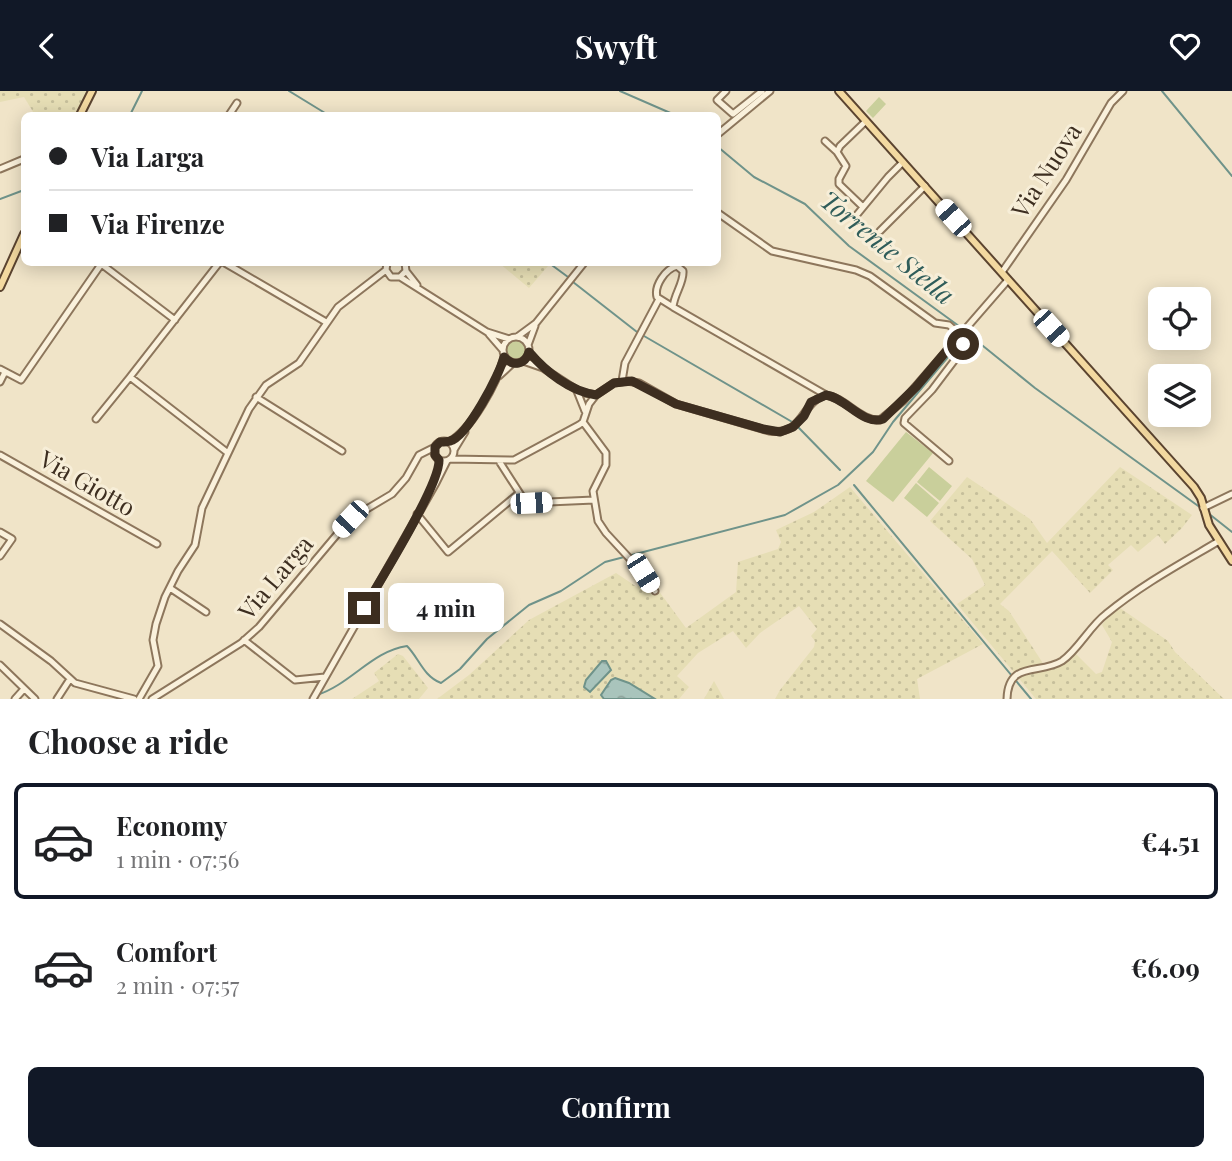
<!DOCTYPE html>
<meta charset="utf-8">
<style>
body{margin:0;font-family:"Playfair Display",serif;background:#f2f2f2;color:#202124;height:100vh;display:flex;flex-direction:column;font-size:26px;white-space:nowrap}
*{box-sizing:border-box;margin:0}
p{font-size:23px;color:#757577}
.icon{flex:none;width:38px;height:38px;fill:none;stroke:currentColor;stroke-width:2;stroke-linecap:round;stroke-linejoin:round}
.map{position:relative;height:608px;overflow:hidden}
.side{display:flex;flex-direction:column;background:#fff;flex:1}
.side>*{flex:none}
.top-card{position:absolute;left:21px;top:21px;width:700px;height:154px;border-radius:10px;box-shadow:0 4px 18px #0003;display:grid;align-content:center;height:154px;padding:0 28px;background:#fff}
.fabs{position:absolute;left:1148px;top:196px;display:grid;gap:14px}
.fabs a{display:grid;place-items:center;width:63px;height:63px;border-radius:10px;background:#fff;box-shadow:0 4px 18px #0003;font-size:35px}
.end{position:absolute;width:32px;height:32px;margin:-16px;border:9px solid #3d2e20;background:#fff;box-shadow:0 0 0 4px #fff}
.from{border-radius:50%}
.bubble{position:absolute;height:49px;border-radius:10px;background:#fff;box-shadow:0 4px 18px #0003;font-size:23px;font-weight:700;line-height:49px;text-align:center}
.car{position:absolute;width:21px;height:42px;margin:-21px -10px;border-radius:9px;box-shadow:0 0 5px 2px #0007;background:linear-gradient(#fff 24%,#345 0 40%,#fff 0 76%,#345 0 86%,#fff 0)}
.top-card b{display:flex;align-items:center;gap:24px;height:66px;font-size:26px}
.top-card b+b{border-top:2px solid #e0e0e0}
.top-card i{width:18px;height:18px;background:#202124}
ul{padding:0;list-style:none}
li{display:flex;align-items:center;gap:21px;height:116px;margin:0 14px 10px;padding:0 14px;border:4px solid transparent;border-radius:10px}
li div{flex:1}
li b{display:block;font-size:26px}
li em{font-style:normal;font-weight:700}
li.on{border-color:#111827}
li>.icon{width:63px;height:63px;stroke-width:1.5}
h2{padding:0 28px;font-size:32px;line-height:84px}
.action{display:flex;gap:14px;margin-top:auto;padding:14px 28px}
.action a{flex:1;height:80px;border-radius:10px;background:#111827;color:#fff;font-size:28px;font-weight:700;line-height:80px;text-align:center}
header{display:flex;justify-content:space-between;align-items:center;height:91px;padding:0 28px;background:#111827;color:#fff;font-size:32px;font-weight:700}
.map>svg:first-child{display:block}
.farmland{fill:url(#farmland-dots)}
.green{fill:#c9cf9b}
.water{fill:url(#water-ripples);stroke:#6f938a;stroke-width:2}
.lines{fill:none;stroke-linecap:round;stroke-linejoin:round}
.stream{stroke:#6f938a;stroke-width:2}
.minor-casing{stroke:#8d765c;stroke-width:9}
.major-casing{stroke:#5b4430;stroke-width:10}
.minor{stroke:#faf1dc;stroke-width:5}
.major{stroke:#f3d9a0;stroke-width:6}
.route{stroke:#3d2e20;stroke-width:9}
.labels{text-anchor:middle;stroke-width:6;stroke-linejoin:round;paint-order:stroke}
.street-label{font-size:24px;fill:#3d2e20;stroke:#f7eed8}
.water-label{font-size:26px;font-style:italic;fill:#2f5d5a;stroke:#f7eed8}
</style>
<header><svg class="icon" aria-label="back" viewBox="0 0 24 24"><path d="M15 5l-7 7 7 7"/></svg>Swyft<svg class="icon" aria-label="heart" viewBox="0 0 24 24"><path d="M12 20l-8-8c-3-5 5-10 8-4 3-6 11-1 8 4z"/></svg></header>
<div class="map">
<svg width="1232" height="608" viewBox="0 0 1232 608">
<defs>
<pattern id="farmland-dots" width="8" height="8" patternUnits="userSpaceOnUse" patternTransform="scale(1.75)"><rect width="8" height="8" fill="#e6deb5"/><path d="M2 2h.1M6 6h.1" fill="none" stroke="#c6bf9b" stroke-width="1.8" stroke-linecap="round"/></pattern>
<pattern id="water-ripples" width="26" height="14" patternUnits="userSpaceOnUse" patternTransform="scale(1.75)"><rect width="26" height="14" fill="#a9c4bc"/><path d="M2 4q2-2 4 0t4 0M15 11q2-2 4 0t4 0" fill="none" stroke="#8ba098"/></pattern>
</defs>
<rect width="100%" height="100%" fill="#f0e4c8"/>
<!-- farmland -->
<path class="farmland" d="M0,0H87L76,24H35L24,6L0,11Z
M499,172H544L548,175L529,197Z
M1120,376L1192,424L1182,437L1165,453L1158,444L1138,461L1131,454L1108,474L1113,479L1090,502L1052,460L1000,513L1009,520L1046,577L1061,573L1072,559L1096,583L1102,581L1112,551L1102,534L1107,527L1120,517L1168,550L1175,561L1224,608H1036L957,513L985,494L972,468L930,430L967,386L1030,428L1047,452Z
M850,396L983,553L917,588L920,608H775L780,599L814,556L815,550L811,545L817,538L799,515L760,542L746,557L733,540L698,562L677,585L689,596L679,608H437L469,584L529,529L616,482L637,496L647,484L686,537L736,501L738,471L778,458L781,451L776,439L814,421Z
M398,563L403,565L428,597L419,608H352L379,590L374,582Z
M714,590L724,608H704Z"/>
<!-- green -->
<path class="green" d="M879,6L886,13L873,27L866,20Z
M506 259a10 10 0 1 1 20 0a10 10 0 1 1-20 0Z
M906,341L933,362L893,411L866,390Z
M929,376L952,395L940,410L917,391Z
M916,392L939,412L927,426L904,407Z"/>
<!-- water -->
<path class="water" d="M602,570H606L611,579L590,601L584,596L586,589Z
M615,587L629,592L655,608H604L601,604L611,589Z"/>
<g class="lines">
<!-- stream -->
<path class="stream" d="M289,0L325,22L343,24
M620,0L675,24
M1162,0L1232,85
M130,24L142,0
M718,56L754,86L805,113L849,155L963,238
M0,108L24,99
M549,172L568,186
M573,191L637,241
M967,242L1035,297L1201,417
M644,245L794,332
M798,336L840,379
M854,394L1031,608
M1208,422L1232,441
M317,604C351,593 372,560 407,555C419,567 423,585 441,592L460,578L487,548L529,514L561,500L605,471L785,424L838,394L873,361L893,331L959,253L964,250H978"/>
<!-- minor casing -->
<g class="minor-casing">
<path id="minor" d="M726,0L717,9L733,23L762,0
M229,24L237,12
M718,43L770,0
M825,50L837,61
M0,78L24,68
M863,116L839,93V88L846,75L837,61L840,55L866,30
M718,122L772,160L856,179L870,185L935,232L949,234L960,244
M855,126L888,86L903,71
M880,140L925,95
M100,172L175,229
M225,172L326,231
M387,172L386,179L391,186H400L406,180
M405,172L406,180L417,194
M1002,181L1066,89L1111,12L1123,0
M400,186L487,241L509,248
M673,216C674,203 684,192 683,180L677,175C665,178 654,195 657,206L673,216L826,304
M489,243L502,258
M503 259a13 13 0 1 1 26 0a13 13 0 1 1-26 0Z
M517,246L536,232L584,172
M528,254L535,235
M523,270L543,277L580,301L596,304
M0,278L21,289L102,172
M499,285L513,272
M130,286L219,172
M622,290L625,272L659,208
M0,291L5,281
M577,300L585,320
M256,306L342,360
M96,328L130,286L228,362
M583,331L606,362V374L593,400L598,430L606,442L643,482L655,500
M434 360a10 10 0 1 1 20 0a10 10 0 1 1-20 0Z
M449,351C472,338 497,292 504,266
M454,359L465,341
M0,364L157,453
M450,368L514,369L579,334L583,331L589,313L596,304L614,292L627,290L639,292L676,313L769,340C805,345 800,311 826,304C846,307 860,330 880,329L903,310L1008,189
M499,370L526,412L594,409
M949,370L904,332L905,327L932,299L963,258L959,245
M1203,417L1232,403
M417,423L448,461L518,403
M0,441L12,448L0,465
M170,497L206,521
M0,533L51,570L75,592L134,608
M244,549L295,589L325,586
M0,574L35,608
M15,608L24,598
M57,608L70,588
M139,608L158,575L153,549L156,533L165,506L178,480L195,454L202,417L249,318L266,294L299,272L338,216L386,179
M152,608L241,552L259,536L350,428L392,403L406,387L419,364L435,356
M313,608L436,392L447,370
M1007,608C1008,569 1040,584 1062,570C1078,559 1090,535 1106,523C1141,494 1180,473 1219,450"/>
</g>
<!-- major casing -->
<g class="major-casing">
<path id="major" d="M839,0L1194,396L1201,407L1209,434L1232,470
M80,24L92,0
M0,196L24,143"/>
</g>
<!-- minor -->
<use href="#minor" class="minor"/>
<!-- major -->
<use href="#major" class="major"/>
</g>
<g class="lines">
<!-- route -->
<path class="route" d="M364,517C380,490 440,394 439,369L435,364V356L440,351C443,351 447,351 450,350C467,346 500,283 504,266C513,276 525,274 529,261C546,281 570,300 596,304L614,292L632,290L676,313L763,338L780,341L793,336L804,325L811,311L826,304C846,307 863,335 883,328L916,296L959,245L963,253"/>
</g>
<g class="labels">
<!-- street labels -->
<g class="street-label">
<text transform="translate(1047 80) rotate(-57)" y="8">Via Nuova</text>
<text transform="translate(87 393) rotate(30)" y="8">Via Giotto</text>
<text transform="translate(276 487) rotate(-50)" y="8">Via Larga</text>
</g>
<!-- water labels -->
<g class="water-label">
<text transform="translate(887 157) rotate(39)" y="9">Torrente Stella</text>
</g>
</g>
</svg>
<div class="fabs">
<a><svg class="icon" aria-label="locate" viewBox="0 0 24 24"><circle cx="12" cy="12" r="6"/><path d="M12 2v4M12 18v4M2 12h4M18 12h4"/></svg></a>
<a><svg class="icon" aria-label="layers" viewBox="0 0 24 24"><path d="M12 4l9 5-9 5-9-5zM3 14l9 5 9-5"/></svg></a>
</div>
<i class="end from" style="left:963px;top:253px"></i>
<i class="end" style="left:364px;top:517px"></i>
<div class="bubble" style="left:388px;top:492px;width:116px">4 min</div>
<i class="car" style="left:953px;top:127px;rotate:318deg"></i>
<i class="car" style="left:1051px;top:237px;rotate:138deg"></i>
<i class="car" style="left:531px;top:412px;rotate:87deg"></i>
<i class="car" style="left:350px;top:428px;rotate:223deg"></i>
<i class="car" style="left:643px;top:482px;rotate:148deg"></i>
<div class="top-card">
<b><i class="from"></i>Via Larga</b>
<b><i></i>Via Firenze</b>
</div>
</div>
<section class="side">
<h2>Choose a ride</h2>
<ul>
<li class="on"><svg class="icon" aria-label="car" viewBox="0 0 24 24"><path d="M5 17H2v-5l4-1 3-4h7l3 4 3 1v5h-3M9 17h6M6 11h13"/><circle cx="7" cy="17" r="2"/><circle cx="17" cy="17" r="2"/></svg><div><b>Economy</b><p>1 min · 07:56</p></div><em>€4.51</em></li>
<li><svg class="icon" aria-label="car" viewBox="0 0 24 24"><path d="M5 17H2v-5l4-1 3-4h7l3 4 3 1v5h-3M9 17h6M6 11h13"/><circle cx="7" cy="17" r="2"/><circle cx="17" cy="17" r="2"/></svg><div><b>Comfort</b><p>2 min · 07:57</p></div><em>€6.09</em></li>
</ul>
<div class="action"><a>Confirm</a></div>
</section>
